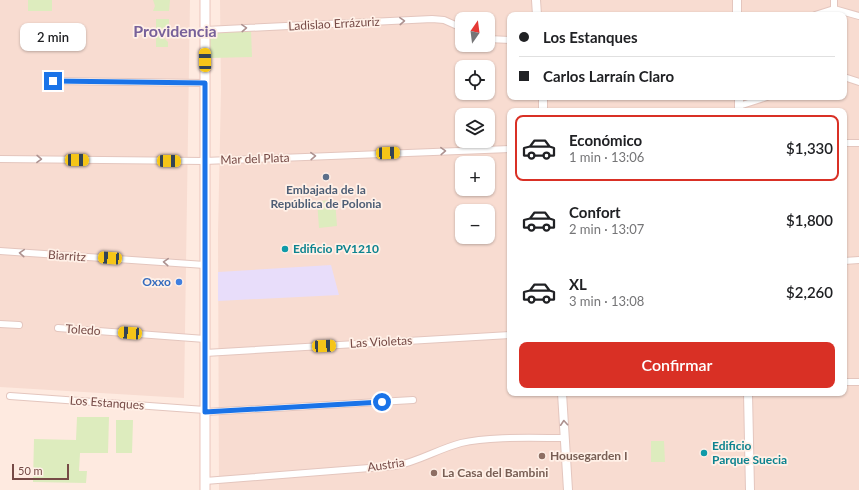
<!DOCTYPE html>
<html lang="es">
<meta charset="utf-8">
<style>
body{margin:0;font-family:Lato,sans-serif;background:#f2f2f2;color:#202124;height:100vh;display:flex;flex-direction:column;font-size:15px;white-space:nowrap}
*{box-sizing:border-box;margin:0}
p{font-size:13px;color:#757577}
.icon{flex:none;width:22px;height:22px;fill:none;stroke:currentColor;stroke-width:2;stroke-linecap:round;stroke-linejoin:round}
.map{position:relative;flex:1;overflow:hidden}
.details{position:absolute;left:507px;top:108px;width:340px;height:288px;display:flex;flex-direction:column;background:#fff;border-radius:8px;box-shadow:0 1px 3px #0004}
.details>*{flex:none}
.guide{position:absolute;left:507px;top:12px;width:340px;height:88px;border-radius:8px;box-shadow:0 1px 3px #0004;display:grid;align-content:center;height:88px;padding:0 12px;background:#fff}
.needle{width:26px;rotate:14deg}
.controls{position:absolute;left:455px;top:12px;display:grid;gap:8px}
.controls a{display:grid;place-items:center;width:40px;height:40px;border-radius:8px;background:#fff;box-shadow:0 1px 3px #0004;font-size:20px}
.scale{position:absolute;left:12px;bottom:10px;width:57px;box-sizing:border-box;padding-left:4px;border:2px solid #764a46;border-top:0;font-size:11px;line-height:14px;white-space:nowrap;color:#764a46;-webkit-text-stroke:3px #fff0e7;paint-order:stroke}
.end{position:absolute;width:18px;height:18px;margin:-9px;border:5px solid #1a73e8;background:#fff;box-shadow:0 0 0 2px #fff}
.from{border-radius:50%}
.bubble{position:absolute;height:28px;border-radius:8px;background:#fff;box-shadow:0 1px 3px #0004;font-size:13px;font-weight:600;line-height:28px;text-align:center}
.car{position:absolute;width:12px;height:24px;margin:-12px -6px;border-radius:5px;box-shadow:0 0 3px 1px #0007;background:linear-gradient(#f5c518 24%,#345 0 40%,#f5c518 0 76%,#345 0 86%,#f5c518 0)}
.guide b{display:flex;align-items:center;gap:14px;height:38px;font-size:15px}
.guide b+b{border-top:1px solid #e0e0e0}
.guide i{width:10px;height:10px;background:#202124}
ul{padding:7px 0 0;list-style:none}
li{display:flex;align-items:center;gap:12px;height:66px;margin:0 8px 6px;padding:0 4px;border:2px solid transparent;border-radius:8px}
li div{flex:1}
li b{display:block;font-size:15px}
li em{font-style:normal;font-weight:600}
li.on{border-color:#d93025}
li>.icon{width:36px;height:36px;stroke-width:1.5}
.cta{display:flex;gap:8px;margin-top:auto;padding:8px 12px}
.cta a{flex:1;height:46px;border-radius:8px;background:#d93025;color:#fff;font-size:16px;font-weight:600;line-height:46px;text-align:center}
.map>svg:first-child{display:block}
.residential{fill:#f8dcd1;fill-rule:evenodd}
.education{fill:#e8ddfa}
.green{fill:#ddecbe}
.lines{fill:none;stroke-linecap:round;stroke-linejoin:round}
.minor-casing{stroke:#e4c6be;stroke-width:8}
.tertiary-casing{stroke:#e4c6be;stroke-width:10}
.secondary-casing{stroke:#eac4bb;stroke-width:11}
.minor{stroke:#fff;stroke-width:6}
.tertiary{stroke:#fff;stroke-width:8}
.secondary{stroke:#fff;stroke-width:9}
.oneway{stroke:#ad9290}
.route{stroke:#1a73e8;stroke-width:5}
.service-dot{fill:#5c6f8a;stroke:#fff0e7;stroke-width:1.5}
.culture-dot{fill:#0f9aa8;stroke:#fff0e7;stroke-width:1.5}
.shop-dot{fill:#3f7fe0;stroke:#fff0e7;stroke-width:1.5}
.education-dot{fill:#8d6e63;stroke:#fff0e7;stroke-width:1.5}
.labels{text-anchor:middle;stroke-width:3.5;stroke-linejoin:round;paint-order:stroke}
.street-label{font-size:12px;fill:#764a46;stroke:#fff0e7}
.service-label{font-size:12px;font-weight:bold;fill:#4e5e75;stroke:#fff0e7}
.culture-label{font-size:12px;font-weight:bold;fill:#0d838f;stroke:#fff0e7;text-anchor:start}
.shop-label{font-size:12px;font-weight:bold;fill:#366cbe;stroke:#fff0e7;text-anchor:end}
.education-label{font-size:12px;font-weight:bold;fill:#785e54;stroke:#fff0e7;text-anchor:start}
.district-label{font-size:16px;font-weight:bold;fill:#77619a;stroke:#fff0e7}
</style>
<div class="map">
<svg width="859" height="490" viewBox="0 0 859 490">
<rect width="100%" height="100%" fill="#feeae0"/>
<!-- residential -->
<path class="residential" d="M0,0H190L184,398L0,387Z
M220,0H859V490H219L218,233L221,90ZM510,15H844V97H510ZM462,19H488V45H462ZM462,67H488V93H462ZM510,111H844V393H510ZM462,115H488V141H462ZM462,163H488V189H462ZM462,211H488V237H462Z"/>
<!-- education -->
<path class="education" d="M331,265L339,295L218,301V272Z"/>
<!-- green -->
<path class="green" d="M28,0H52V11H28Z
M153,0H170L169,11H153L155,6Z
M156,19H169V24L162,31H156Z
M251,30L252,57L210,58L209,31Z
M156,36H162L168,42V47H156Z
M335,200L337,226L319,228L317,201Z
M77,417H109L108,453H80L79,471H87L86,483L33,482L34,439L76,440Z
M116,420H133L132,453H116Z
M651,441H664L665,462H651Z"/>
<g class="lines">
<!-- minor casing -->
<g class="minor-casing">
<path id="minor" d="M834,0V15
M815,15L834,9L859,16
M205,30L432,19L444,20L462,28
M488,39L510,40
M844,77L859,82
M53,81L205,83
M739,106L767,97
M844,143H859
M0,159L204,161L510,149
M0,251L205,265
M844,261L859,260
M0,324L19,325
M58,328L205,339
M205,353L510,335
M844,382H859
M10,396L205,410
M205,412L413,400
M205,481L395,466C418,462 438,449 461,443C489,436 535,438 565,438"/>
</g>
<!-- tertiary casing -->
<g class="tertiary-casing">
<path id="tertiary" d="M536,0L537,15
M737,0V15
M543,97V111
M739,97V111
M562,393L568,490
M748,393L750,490"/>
</g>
<!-- secondary casing -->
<g class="secondary-casing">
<path id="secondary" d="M205,490V0"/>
</g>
<!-- minor -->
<use href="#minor" class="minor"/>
<!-- tertiary -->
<use href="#tertiary" class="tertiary"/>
<!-- secondary -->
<use href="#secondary" class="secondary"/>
</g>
<!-- one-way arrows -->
<defs><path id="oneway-chevron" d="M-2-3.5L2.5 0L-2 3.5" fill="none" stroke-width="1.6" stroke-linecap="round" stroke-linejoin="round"/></defs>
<g class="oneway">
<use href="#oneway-chevron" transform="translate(402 21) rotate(-3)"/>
<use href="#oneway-chevron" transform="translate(244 28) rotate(-3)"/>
<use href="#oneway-chevron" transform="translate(443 151) rotate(-2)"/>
<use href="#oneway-chevron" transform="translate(313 156) rotate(-2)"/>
<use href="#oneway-chevron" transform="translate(39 159) rotate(1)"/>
<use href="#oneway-chevron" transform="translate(22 253) rotate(-176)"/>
<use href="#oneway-chevron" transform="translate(166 262) rotate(-176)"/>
<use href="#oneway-chevron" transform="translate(564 423) rotate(-94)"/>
</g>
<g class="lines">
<!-- route -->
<path class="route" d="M53,81L205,83V412L382,402"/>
</g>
<!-- markers -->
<circle class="service-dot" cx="326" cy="177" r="4"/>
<g class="culture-dot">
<circle cx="285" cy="249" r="4"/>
<circle cx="704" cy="453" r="4"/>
</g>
<circle class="shop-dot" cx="179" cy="282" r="4"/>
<g class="education-dot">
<circle cx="542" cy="456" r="4"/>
<circle cx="434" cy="473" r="4"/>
</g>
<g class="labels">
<!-- street labels -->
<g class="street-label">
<text transform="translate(334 24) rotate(-3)" y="4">Ladislao Errázuriz</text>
<text transform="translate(255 159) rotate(-2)" y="4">Mar del Plata</text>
<text transform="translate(67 256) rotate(4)" y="4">Biarritz</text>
<text transform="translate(83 330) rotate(4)" y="4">Toledo</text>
<text transform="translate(381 342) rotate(-3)" y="4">Las Violetas</text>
<text transform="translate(107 403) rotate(4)" y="4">Los Estanques</text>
<text transform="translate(386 465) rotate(-8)" y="4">Austria</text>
</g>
<!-- service labels -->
<g class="service-label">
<text x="326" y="194">Embajada de la<tspan x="326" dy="14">República de Polonia</tspan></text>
</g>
<!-- culture labels -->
<g class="culture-label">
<text x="293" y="253">Edificio PV1210</text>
<text x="712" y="450">Edificio<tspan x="712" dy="14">Parque Suecia</tspan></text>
</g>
<!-- shop labels -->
<g class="shop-label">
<text x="171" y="286">Oxxo</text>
</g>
<!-- education labels -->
<g class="education-label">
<text x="550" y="460">Housegarden I</text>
<text x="442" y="477">La Casa del Bambini</text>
</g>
<!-- district labels -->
<g class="district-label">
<text x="175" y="37">Providencia</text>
</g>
</g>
</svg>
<div class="controls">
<a><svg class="needle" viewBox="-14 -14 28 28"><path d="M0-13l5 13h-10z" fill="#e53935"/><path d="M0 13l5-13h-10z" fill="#757577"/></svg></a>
<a><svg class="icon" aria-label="locate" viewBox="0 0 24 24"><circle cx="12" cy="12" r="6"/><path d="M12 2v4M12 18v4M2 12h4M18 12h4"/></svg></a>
<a><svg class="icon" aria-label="layers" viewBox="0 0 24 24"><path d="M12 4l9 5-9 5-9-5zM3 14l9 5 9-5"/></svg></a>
<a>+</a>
<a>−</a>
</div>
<div class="scale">50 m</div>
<i class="end from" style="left:382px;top:402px"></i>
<i class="end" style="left:53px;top:81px"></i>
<div class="bubble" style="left:20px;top:23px;width:66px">2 min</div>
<i class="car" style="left:205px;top:60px;rotate:359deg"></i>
<i class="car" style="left:388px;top:153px;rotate:88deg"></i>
<i class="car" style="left:77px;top:160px;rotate:91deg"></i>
<i class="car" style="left:169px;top:161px;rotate:91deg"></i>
<i class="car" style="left:110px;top:258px;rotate:274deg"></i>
<i class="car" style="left:130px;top:333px;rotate:274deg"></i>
<i class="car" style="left:324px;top:346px;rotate:87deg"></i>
<div class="guide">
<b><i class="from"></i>Los Estanques</b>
<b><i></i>Carlos Larraín Claro</b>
</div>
<section class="details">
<ul>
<li class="on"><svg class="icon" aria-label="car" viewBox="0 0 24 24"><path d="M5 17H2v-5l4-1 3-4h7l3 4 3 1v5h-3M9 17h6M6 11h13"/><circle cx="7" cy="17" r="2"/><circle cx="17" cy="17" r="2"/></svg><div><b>Económico</b><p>1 min · 13:06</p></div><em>$1,330</em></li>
<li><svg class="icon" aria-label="car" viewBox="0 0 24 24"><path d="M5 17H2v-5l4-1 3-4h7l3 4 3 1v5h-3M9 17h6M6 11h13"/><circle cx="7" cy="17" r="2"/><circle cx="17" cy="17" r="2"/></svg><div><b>Confort</b><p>2 min · 13:07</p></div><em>$1,800</em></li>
<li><svg class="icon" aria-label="car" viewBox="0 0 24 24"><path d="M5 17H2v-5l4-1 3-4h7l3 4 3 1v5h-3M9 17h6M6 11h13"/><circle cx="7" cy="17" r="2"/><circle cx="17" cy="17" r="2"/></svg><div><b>XL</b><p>3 min · 13:08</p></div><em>$2,260</em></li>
</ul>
<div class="cta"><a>Confirmar</a></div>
</section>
</div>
